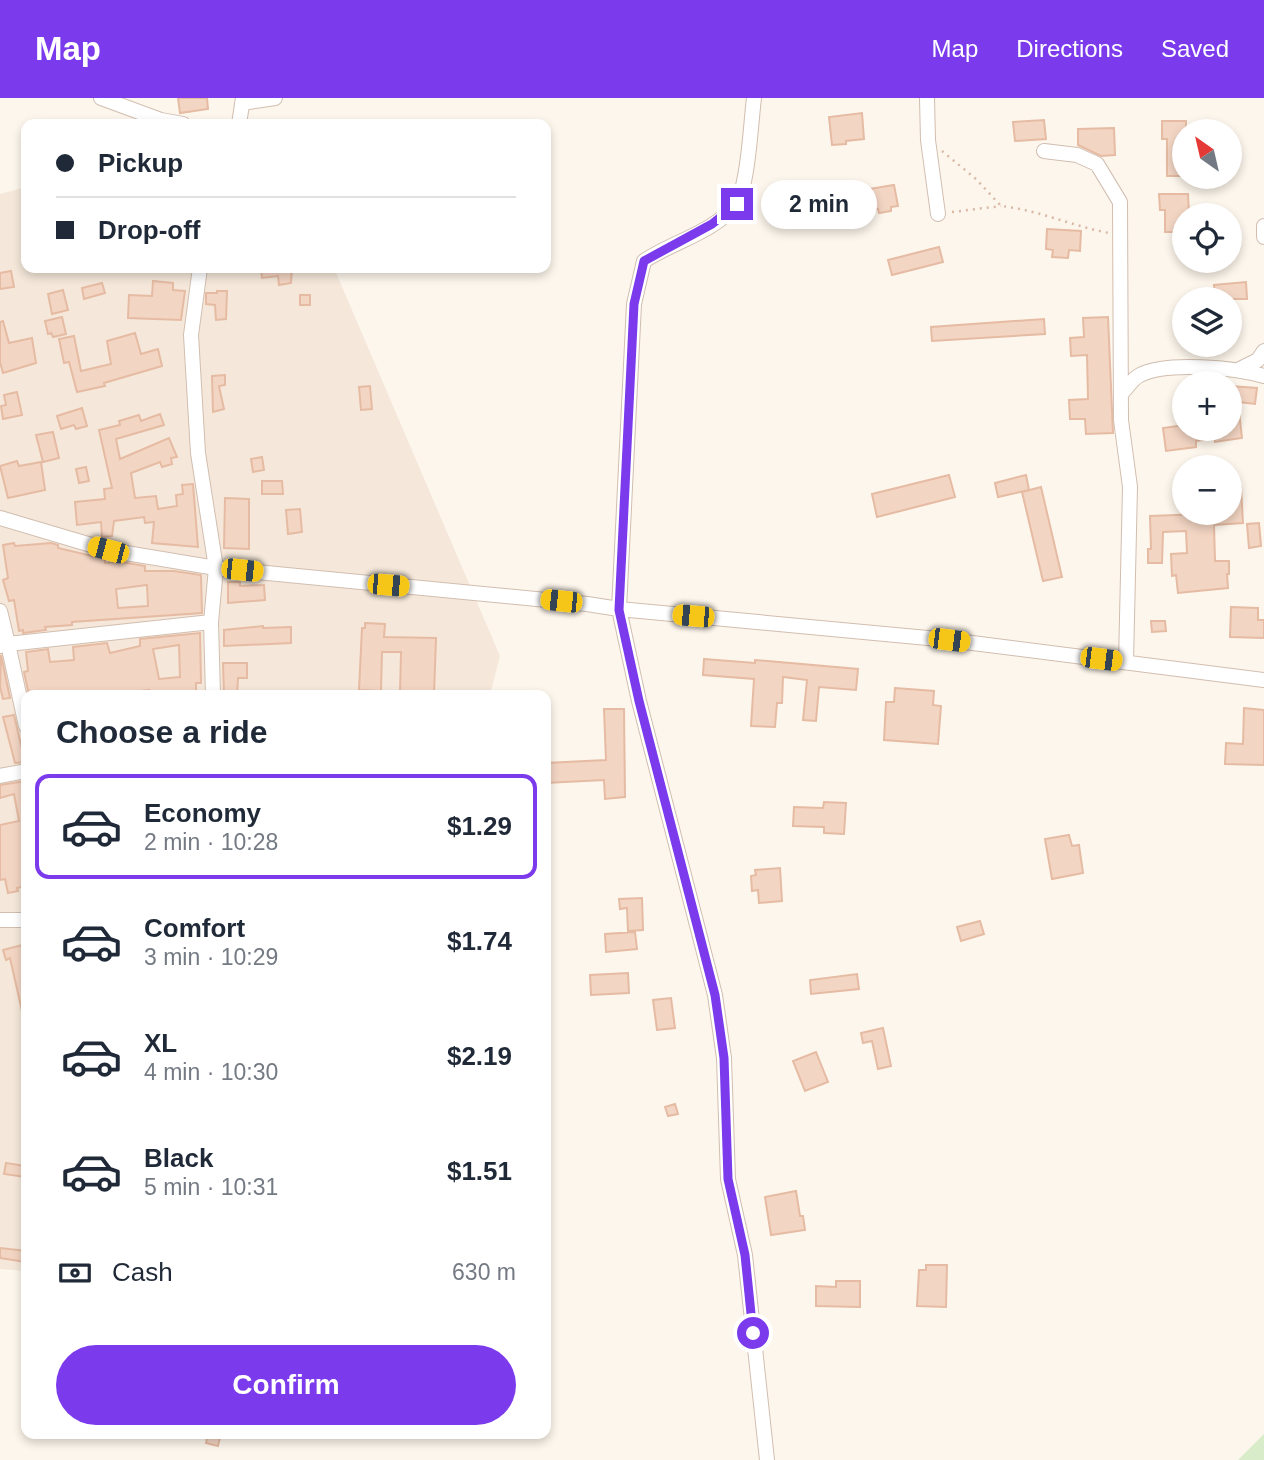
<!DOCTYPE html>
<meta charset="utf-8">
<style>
body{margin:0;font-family:Helvetica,sans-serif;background:#f2f2f3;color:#1f2937;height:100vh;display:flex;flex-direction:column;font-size:26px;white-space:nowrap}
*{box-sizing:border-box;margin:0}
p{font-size:23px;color:#747a83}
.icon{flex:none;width:38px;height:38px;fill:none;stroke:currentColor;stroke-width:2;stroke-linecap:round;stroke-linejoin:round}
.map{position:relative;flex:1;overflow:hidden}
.drawer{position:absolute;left:21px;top:592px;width:530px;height:749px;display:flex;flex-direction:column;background:#fff;border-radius:14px;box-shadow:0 4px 10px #0003}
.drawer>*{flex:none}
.hud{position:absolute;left:21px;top:21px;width:530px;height:154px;border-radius:14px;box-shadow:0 4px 10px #0003;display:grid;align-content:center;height:154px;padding:0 35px;background:#fff}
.needle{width:46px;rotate:326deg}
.tools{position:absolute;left:1172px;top:21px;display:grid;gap:14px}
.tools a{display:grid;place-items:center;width:70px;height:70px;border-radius:50%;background:#fff;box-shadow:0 4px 10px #0003;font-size:35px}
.end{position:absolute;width:32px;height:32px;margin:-16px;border:9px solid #7c3aed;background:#fff;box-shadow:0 0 0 4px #fff}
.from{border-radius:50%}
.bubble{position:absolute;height:49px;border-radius:24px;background:#fff;box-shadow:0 4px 10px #0003;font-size:23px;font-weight:800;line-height:49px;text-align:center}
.car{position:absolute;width:21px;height:42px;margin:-21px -10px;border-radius:9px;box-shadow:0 0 5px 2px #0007;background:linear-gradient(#f5c518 24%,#345 0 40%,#f5c518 0 76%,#345 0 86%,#f5c518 0)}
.hud b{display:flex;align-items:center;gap:24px;height:66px;font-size:26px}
.hud b+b{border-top:2px solid #e0e1e3}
.hud i{width:18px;height:18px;background:#1f2937}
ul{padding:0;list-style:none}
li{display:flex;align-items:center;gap:21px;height:105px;margin:0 14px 10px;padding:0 21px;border:4px solid transparent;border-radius:14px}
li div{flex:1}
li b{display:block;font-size:26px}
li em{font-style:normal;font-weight:800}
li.selected{border-color:#7c3aed}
li>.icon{width:63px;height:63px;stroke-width:1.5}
h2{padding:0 35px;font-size:32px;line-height:84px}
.pay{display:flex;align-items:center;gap:18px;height:77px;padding:0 35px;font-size:26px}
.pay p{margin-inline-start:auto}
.cta{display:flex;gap:14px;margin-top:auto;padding:14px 35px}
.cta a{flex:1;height:80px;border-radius:42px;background:#7c3aed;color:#fff;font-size:28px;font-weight:800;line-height:80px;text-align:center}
header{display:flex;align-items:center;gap:42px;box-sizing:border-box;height:98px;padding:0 35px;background:#7c3aed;color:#fff}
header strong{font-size:33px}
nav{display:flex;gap:38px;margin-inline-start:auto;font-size:24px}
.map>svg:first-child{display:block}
.residential{fill:#f5e8da}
.green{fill:#d8ecc9}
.building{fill:#f3d5c3;stroke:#e6bba3;stroke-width:2;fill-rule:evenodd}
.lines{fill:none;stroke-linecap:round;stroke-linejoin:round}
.minor-casing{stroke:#d1beb0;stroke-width:16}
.path{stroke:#d9b8a5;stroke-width:2.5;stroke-dasharray:2 5;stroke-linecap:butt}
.minor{stroke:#fff;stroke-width:14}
.route{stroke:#7c3aed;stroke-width:9}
</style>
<header>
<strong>Map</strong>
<nav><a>Map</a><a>Directions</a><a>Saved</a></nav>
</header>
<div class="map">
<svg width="1264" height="1362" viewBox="0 0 1264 1362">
<rect width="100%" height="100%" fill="#fdf6ec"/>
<!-- residential -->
<path class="residential" d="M26,89V170H334L500,558L490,597H26V1173L0,1171V96Z"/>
<!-- green -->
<path class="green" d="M1264,1336V1362H1238Z"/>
<!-- building -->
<path class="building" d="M178,0H207L208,11L180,15Z
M862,15L864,41L846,43V46L832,47L829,19Z
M1044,22L1046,41L1015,43L1013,24Z
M1162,23H1186L1185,78H1167V41H1162Z
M1114,30L1115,57L1101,58L1078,47V31Z
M894,87L898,108L891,109V113L879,115L878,111L872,112L869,91Z
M1159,96H1188L1189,117H1185V134H1165V112H1160Z
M1047,131L1081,133L1080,153L1069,152L1068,160L1052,159L1053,152L1046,151Z
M939,149L943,164L892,177L888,162Z
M292,170L291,185L279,187L278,178L262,180L261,171Z
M11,173L14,189L0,191V175Z
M153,183L173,185V192L185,193L181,222L128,220L129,197L152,198Z
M1246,184L1247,201H1215L1214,187Z
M102,185L105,195L84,201L82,190Z
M63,192L68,212L52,216L48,196Z
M217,193H227L226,221L216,222L215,207L206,206V195H217Z
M300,197H310V207H300Z
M62,219L66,236L53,239L51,235L48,236L45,223Z
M1108,219L1113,335L1086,336L1085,321H1070L1069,302L1088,301L1087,257L1071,258L1070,240L1084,239L1083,220Z
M1044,221L1045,236L932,243L931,229Z
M3,223L9,245L32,240L36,265L3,275L0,264V224Z
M135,235L141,256L158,251L162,268L104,285L105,288L77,294L69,264L64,265L59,241L74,238L81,273L111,266L107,243Z
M225,277V287L219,288L224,311L213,314L212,278Z
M370,288L372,311L361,312L359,289Z
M1230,288L1257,290L1255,306L1238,304L1242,340L1215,344L1214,340L1196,343V349L1166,353L1163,330L1185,327V331H1230Z
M17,294L22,317L3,321L1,308L6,307L4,297Z
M82,310L87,328L76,331L74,327L61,331L57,318Z
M160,316L164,327L116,341L120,361L169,340L177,359L171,360L172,366L162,369L160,364L131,375L135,400L156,398L158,411L177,408L176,397L183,396L182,387L193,386L198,449L152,445L154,424L145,425L144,419L114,423L112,438L102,439L101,424L77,427L75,404L105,401L104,391L112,390L99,332L120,327L119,323L139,317L141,323Z
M53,334L59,360L43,364L36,337Z
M262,359L264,372L253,374L251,361Z
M17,363L19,368L41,364L45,392L8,400L0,368Z
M86,369L89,383L79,385L76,371Z
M949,377L955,399L877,419L872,396Z
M1026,377L1029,392L998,399L995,385Z
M262,383H282L283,396H262Z
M1041,389L1062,479L1043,483L1022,394Z
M1230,389H1241L1243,425L1214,427L1215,463H1229V476H1227L1228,490L1178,495L1176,477L1172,478L1171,456L1187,455L1186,433L1163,434L1162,465H1148V451H1151L1150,418L1230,415Z
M225,400L249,401V451L224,450Z
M300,411L302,434L288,436L286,412Z
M1259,425L1261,448L1249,450L1247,426Z
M14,445L15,448L51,445L58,447V450L105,461V465L122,464L145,468V473H174L201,477L202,515L72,524V527L45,529L46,532L23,535V532L19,533L14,502L9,503L3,482L8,480L3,447ZM147,487L148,508L118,510L116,491Z
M228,484H240V488L264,487L265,502L228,505Z
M1231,509L1258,510V522H1264V540L1230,539Z
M1151,523H1165L1166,533L1152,534Z
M365,525L385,526L384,539L436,540L434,596L400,595L401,554H382L381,593L359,592L362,530H365Z
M263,528V530L291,529V545L224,548V532Z
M200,535L201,585H196V597H149V592L112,597H29L24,574L28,573L26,554L48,551L50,564L74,562L73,549L107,545L110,555L140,548V541ZM179,547L180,579L159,581L153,551Z
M1,557L10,600L3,601L0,589Z
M704,561L755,565V562L858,571L856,592L819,589L816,623L803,622L807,582L783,579L782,605H777L775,629L751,628L754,581L703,577Z
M223,565H247V580H238L237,597H224Z
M895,590L934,593L933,607L941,608L938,646L884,642L886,604H894Z
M1244,610L1264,612V667L1225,666L1226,645L1243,646Z
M604,611H624L625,699L605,701L604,682L546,685V665L606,662Z
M14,617L25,664L15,665L3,619Z
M26,683V788L17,790L18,793L8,795L5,781L0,782V727L19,723L14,696L0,700V687Z
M824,704L846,705L844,736L824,735V729L793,728L794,709L823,710Z
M1069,737L1072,748L1079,747L1083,775L1052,781L1045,741Z
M780,770L782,803L759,805L758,792L752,793L751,778L756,777L755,772Z
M642,800L643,832L628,833L627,810L620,811L619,801Z
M980,823L984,836L961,843L957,829Z
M635,834L637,851L606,854L605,836Z
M26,846V913H22L10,860L6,862L3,852Z
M628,875L629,895L591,897L590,877Z
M857,876L859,891L811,896L810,882Z
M671,900L675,930L657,932L653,902Z
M883,930L891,968L878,971L872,943L863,945L861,935Z
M816,954L828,984L805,993L793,963Z
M675,1006L678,1016L668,1018L665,1009Z
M6,1065L26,1068V1079L4,1076Z
M796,1093L800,1118H803L805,1132L771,1137L765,1099Z
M0,1150L26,1153V1164L0,1160Z
M926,1167H947L946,1209L917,1208L919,1172H926Z
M836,1183H860V1209L816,1208V1188L836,1189Z
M208,1335H221L218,1348L206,1345Z"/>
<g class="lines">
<!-- minor casing -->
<g class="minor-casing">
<path id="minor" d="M101,0L161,22L183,26
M754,0C751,23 748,90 736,106C715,134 672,144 644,163L634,206L619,511L639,603L715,897L724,960L728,1081L745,1157L767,1362
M927,0L928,42L938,116
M242,5L275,0
M239,26L243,0
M1044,53L1077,57L1097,66L1120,104L1121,322L1130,389L1126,564
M1264,128V139
M200,170L191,237L198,355L216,470L211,524L213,597
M1240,271L1258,262L1264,253
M1121,296C1127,290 1133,280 1140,277C1167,263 1236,270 1264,278
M0,420L108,452L216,470L587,506L619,511L949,542L1264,582
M0,513L8,546L0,548
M26,628L8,546L211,524
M0,678L26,673
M0,822H26"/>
</g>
<!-- path -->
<path class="path" d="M942,53L976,81L1001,108C1038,112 1072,128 1109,135
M952,114L1001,108"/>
<!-- minor -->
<use href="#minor" class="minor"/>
</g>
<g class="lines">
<!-- route -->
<path class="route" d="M737,106L712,126L644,163L634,206L619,512L639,603L715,897L724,960L728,1081L745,1157L753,1235"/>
</g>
</svg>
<div class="tools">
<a><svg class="needle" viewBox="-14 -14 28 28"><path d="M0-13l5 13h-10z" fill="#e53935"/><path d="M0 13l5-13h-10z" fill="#747a83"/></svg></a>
<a><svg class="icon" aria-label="locate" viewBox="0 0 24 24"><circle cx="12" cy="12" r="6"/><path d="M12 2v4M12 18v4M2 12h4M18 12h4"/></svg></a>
<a><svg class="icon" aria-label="layers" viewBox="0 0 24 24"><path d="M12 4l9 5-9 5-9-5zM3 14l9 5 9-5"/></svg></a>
<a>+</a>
<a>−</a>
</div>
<i class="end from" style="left:753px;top:1235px"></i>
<i class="end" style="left:737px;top:106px"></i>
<div class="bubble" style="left:761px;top:82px;width:116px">2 min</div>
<i class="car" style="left:108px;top:452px;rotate:285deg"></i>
<i class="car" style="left:242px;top:472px;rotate:96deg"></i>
<i class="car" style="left:388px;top:487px;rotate:95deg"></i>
<i class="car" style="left:561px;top:503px;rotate:276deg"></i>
<i class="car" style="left:693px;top:518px;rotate:275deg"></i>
<i class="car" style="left:949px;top:542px;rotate:97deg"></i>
<i class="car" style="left:1101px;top:561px;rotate:97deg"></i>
<div class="hud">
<b><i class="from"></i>Pickup</b>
<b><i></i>Drop-off</b>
</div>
<section class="drawer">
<h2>Choose a ride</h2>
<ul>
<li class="selected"><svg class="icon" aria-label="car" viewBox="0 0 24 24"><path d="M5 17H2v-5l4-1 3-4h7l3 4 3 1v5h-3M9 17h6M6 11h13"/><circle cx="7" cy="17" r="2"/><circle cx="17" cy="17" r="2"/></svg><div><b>Economy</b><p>2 min · 10:28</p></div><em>$1.29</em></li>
<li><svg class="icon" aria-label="car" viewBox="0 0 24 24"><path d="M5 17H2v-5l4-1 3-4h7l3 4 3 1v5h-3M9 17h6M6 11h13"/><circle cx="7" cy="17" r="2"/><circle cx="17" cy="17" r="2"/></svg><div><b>Comfort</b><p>3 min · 10:29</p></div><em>$1.74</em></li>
<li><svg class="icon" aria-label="car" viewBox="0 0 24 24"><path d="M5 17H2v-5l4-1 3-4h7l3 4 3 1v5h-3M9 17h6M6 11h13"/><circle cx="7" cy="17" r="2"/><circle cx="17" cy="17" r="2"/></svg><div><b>XL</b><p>4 min · 10:30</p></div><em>$2.19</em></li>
<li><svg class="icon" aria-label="car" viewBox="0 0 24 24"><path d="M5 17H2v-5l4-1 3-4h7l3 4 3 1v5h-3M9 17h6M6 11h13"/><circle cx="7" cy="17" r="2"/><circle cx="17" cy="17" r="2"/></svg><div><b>Black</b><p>5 min · 10:31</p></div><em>$1.51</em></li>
</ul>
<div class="pay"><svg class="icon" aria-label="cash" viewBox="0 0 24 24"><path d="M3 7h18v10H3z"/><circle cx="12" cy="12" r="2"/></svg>Cash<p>630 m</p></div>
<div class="cta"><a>Confirm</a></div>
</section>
</div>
